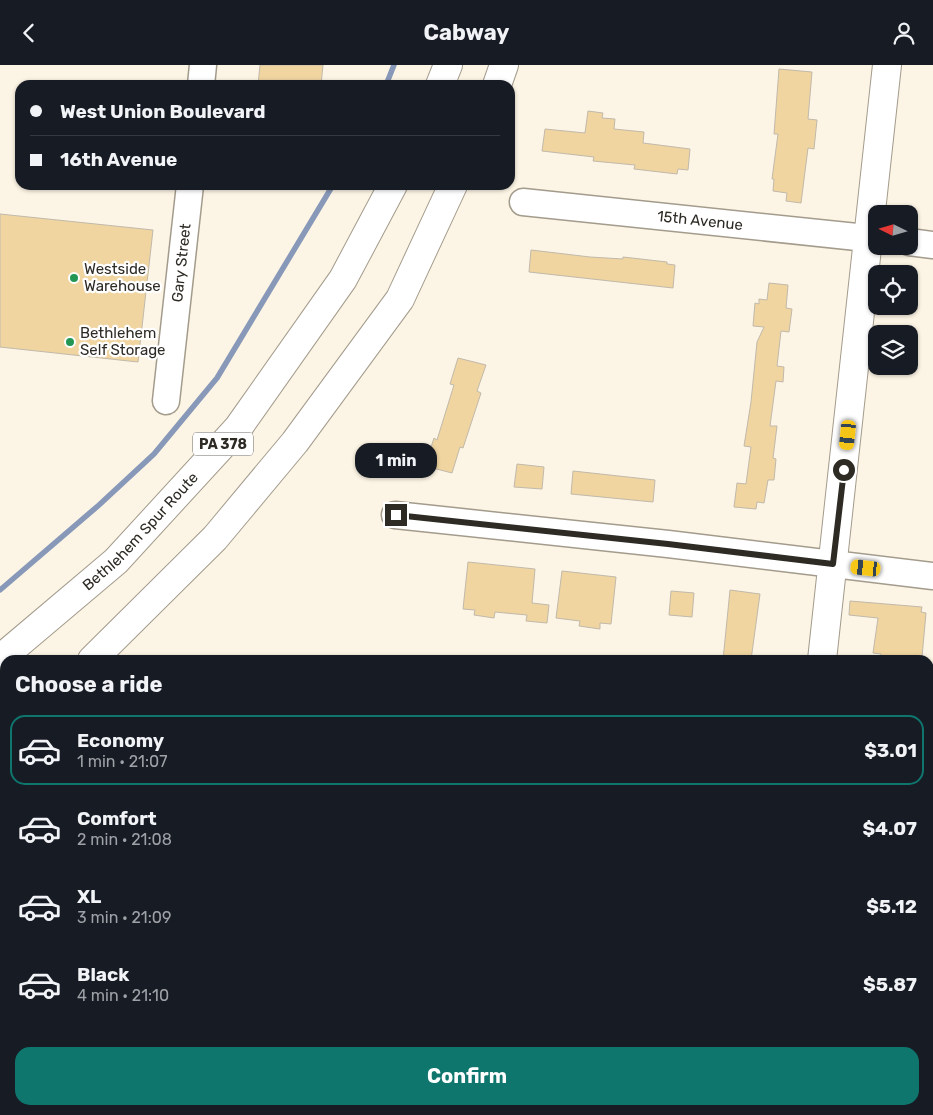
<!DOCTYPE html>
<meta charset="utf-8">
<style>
body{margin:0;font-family:Rubik,sans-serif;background:#20242c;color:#f1f3f6;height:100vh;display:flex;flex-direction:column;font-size:19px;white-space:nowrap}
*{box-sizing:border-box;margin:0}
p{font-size:16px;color:#9ea1a6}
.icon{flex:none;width:28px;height:28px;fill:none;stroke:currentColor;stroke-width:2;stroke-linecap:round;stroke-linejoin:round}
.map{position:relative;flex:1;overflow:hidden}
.panel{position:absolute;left:0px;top:590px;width:934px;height:460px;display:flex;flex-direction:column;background:#171b24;border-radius:15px 15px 0 0;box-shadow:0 1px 4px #0004}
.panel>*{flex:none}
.banner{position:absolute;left:15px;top:15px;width:500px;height:110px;border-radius:15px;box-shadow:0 1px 4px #0004;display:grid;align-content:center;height:110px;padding:0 15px;background:#171b24}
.needle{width:32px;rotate:275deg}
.buttons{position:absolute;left:868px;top:140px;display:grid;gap:10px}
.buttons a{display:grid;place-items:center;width:50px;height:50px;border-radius:10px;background:#171b24;box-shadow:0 1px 4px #0004;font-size:25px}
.end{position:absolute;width:22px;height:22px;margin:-11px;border:6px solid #2e2b25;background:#fff;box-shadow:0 0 0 2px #fff}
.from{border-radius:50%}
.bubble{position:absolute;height:35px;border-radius:15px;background:#171b24;box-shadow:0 1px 4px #0004;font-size:16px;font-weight:700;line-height:35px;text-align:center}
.car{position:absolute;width:15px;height:30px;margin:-15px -8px;border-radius:6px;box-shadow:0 0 4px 1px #0007;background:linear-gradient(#f5c518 24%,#345 0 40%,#f5c518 0 76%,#345 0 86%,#f5c518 0)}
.banner b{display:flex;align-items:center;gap:18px;height:48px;font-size:19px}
.banner b+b{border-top:1px solid #363941}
.banner i{width:12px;height:12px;background:#f1f3f6}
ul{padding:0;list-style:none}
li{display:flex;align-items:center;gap:15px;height:70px;margin:0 10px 8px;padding:0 5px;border:2px solid transparent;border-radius:15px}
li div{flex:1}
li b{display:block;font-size:19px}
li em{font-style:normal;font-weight:700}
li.selected{border-color:#0f766e}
li>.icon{width:45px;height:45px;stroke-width:1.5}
h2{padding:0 15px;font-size:22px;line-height:60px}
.primary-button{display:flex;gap:10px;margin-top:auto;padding:10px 15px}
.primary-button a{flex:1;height:58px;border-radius:15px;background:#0f766e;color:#fff;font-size:20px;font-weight:700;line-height:58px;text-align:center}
header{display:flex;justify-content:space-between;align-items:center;height:65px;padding:0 15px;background:#171b24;font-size:22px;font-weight:700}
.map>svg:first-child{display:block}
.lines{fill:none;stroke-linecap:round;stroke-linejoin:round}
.stream{stroke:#8898b8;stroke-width:5.5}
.building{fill:#f0d5a1;stroke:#c1b9aa}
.minor-casing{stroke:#a39b8c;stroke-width:29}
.major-casing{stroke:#a39b8c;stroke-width:30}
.highway-casing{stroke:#a39b8c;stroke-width:30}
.minor{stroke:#fff;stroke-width:26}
.major{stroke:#fff;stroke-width:28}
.highway{stroke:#fff;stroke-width:28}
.route{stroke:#2e2b25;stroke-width:6}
.poi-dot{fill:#229652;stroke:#fff;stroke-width:2}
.labels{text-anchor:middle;stroke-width:4.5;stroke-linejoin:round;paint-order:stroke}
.shield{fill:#fff;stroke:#6d6b66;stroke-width:1}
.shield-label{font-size:14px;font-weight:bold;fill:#2e2b25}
.street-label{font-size:15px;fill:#2e2b25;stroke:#fff}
.poi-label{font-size:15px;fill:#2e2b25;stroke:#fff;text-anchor:start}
</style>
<header><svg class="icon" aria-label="back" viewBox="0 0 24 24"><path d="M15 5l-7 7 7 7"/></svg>Cabway<svg class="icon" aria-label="person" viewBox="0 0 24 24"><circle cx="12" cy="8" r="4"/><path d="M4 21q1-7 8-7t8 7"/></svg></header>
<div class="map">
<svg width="933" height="1050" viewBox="0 0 933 1050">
<rect width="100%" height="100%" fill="#fcf4e4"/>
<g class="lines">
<!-- stream -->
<path class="stream" d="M386,20L394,0
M0,525L99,440L154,389L217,313L333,120"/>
</g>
<!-- building -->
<path class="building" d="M260,0H323L321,20H258Z
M779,4L812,7L808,54L817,55L814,84L808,83L801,138L786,136L787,128L773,126L774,114H772L778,69H774Z
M588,46L603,48L602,53L615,54L614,64L644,67L643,78L690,84L688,105L678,104L677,109L634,104L635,100L593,96L594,92L542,86L545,64L585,68Z
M0,149L153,165L138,297L0,282Z
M531,185L590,192L623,194V192L667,197V199L675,200L673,223L529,207Z
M769,218L788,220L786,243L792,244L789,267L781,266L777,301L784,302L783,317L776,316L770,361H777L773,393L776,394L774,415H768L764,438L757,437L756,444L734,442L737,418L746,419L751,382L744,381L751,337L757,277L764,262L753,261L755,238L759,239V234L767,235Z
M458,293L486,300L477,326L481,328L463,383L460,382L452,408L425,401L434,373L437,375L454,320L450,319Z
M517,399L544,402L542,424L514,422Z
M573,406L655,415L653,437L571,429Z
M468,497L535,504L532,538L549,540L547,558L526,556L527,550L495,547L494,553L474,550L475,545L463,544Z
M562,506L616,512L611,559L600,558V564L579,561L580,556L556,553Z
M730,525L760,529L751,595H723Z
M671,526L694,528L692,552L669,550Z
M850,536L922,542L921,547L926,548L922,592L918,591L917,595H880L881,589L873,588L878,553L849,550Z"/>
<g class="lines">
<!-- minor casing -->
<g class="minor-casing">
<g id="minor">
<path d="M201,20L203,0"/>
<path id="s1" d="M523,137L876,174"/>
<path d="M909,177L933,180"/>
<path id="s2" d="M166,336L190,120"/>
<path d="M395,450L668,479L933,511"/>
<path d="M929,704L933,705"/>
<path d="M0,836L5,835"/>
<path d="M929,852L933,856"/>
<path d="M406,1050L408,1045"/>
</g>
</g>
<!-- major casing -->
<g class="major-casing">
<path id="major" d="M822,595L887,0
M713,1050L714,1045"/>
</g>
<!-- highway casing -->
<g class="highway-casing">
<g id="highway">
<path d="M440,20L448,0"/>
<path d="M497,20L504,0"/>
<path id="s3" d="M0,594L116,496L238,363L343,214L393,120"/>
<path d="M92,595L215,473L295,377L400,234L453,120"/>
<path d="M0,665L5,662"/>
</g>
</g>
<!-- minor -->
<use href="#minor" class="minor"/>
<!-- major -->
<use href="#major" class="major"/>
<!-- highway -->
<use href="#highway" class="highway"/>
</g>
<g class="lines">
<!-- route -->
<path class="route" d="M396,450L668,479L833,499L844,405"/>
</g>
<!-- markers -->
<g class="poi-dot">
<circle cx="74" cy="213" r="5"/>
<circle cx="70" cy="277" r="5"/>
</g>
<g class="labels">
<!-- shield labels -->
<rect class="shield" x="193" y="367.5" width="60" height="23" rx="4"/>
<g class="shield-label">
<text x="223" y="384">PA 378</text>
</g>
<!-- street labels -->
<g class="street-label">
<text dy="5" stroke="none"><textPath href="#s1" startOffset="178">15th Avenue</textPath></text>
<text dy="5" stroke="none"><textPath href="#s2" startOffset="139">Gary Street</textPath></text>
<text dy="5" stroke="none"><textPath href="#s3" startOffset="190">Bethlehem Spur Route</textPath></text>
</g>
<!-- poi labels -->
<g class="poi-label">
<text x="84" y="209">Westside<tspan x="84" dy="17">Warehouse</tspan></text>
<text x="80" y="273">Bethlehem<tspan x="80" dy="17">Self Storage</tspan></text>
</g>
</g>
</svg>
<div class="buttons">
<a><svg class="needle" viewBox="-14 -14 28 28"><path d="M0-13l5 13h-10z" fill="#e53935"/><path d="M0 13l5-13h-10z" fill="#9ea1a6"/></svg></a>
<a><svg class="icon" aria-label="locate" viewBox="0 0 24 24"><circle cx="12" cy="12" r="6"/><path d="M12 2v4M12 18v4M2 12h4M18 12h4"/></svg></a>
<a><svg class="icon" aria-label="layers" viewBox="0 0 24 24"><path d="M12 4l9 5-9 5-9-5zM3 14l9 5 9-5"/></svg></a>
</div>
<i class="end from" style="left:844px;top:405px"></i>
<i class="end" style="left:396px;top:450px"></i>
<div class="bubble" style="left:355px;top:378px;width:82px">1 min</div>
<i class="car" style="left:848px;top:370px;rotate:186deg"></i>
<i class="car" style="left:866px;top:503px;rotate:276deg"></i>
<div class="banner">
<b><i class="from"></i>West Union Boulevard</b>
<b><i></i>16th Avenue</b>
</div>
<section class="panel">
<h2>Choose a ride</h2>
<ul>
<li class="selected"><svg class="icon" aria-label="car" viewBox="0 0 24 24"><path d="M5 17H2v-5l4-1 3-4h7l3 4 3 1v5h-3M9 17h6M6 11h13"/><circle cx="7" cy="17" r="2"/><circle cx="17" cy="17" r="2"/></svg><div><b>Economy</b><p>1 min · 21:07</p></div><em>$3.01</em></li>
<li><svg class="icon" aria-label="car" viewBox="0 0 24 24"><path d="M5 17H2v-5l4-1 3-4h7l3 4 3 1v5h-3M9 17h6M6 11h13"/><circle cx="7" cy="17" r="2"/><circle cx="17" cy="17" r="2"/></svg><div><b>Comfort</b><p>2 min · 21:08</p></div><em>$4.07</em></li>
<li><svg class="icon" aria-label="car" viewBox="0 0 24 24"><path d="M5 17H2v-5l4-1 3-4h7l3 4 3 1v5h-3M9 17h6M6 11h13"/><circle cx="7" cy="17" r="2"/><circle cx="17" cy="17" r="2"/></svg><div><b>XL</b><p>3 min · 21:09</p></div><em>$5.12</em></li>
<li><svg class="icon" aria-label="car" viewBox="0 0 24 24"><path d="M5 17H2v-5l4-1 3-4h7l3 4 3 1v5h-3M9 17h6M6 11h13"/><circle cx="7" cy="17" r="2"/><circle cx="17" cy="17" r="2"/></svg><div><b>Black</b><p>4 min · 21:10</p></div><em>$5.87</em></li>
</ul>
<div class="primary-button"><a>Confirm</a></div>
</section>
</div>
